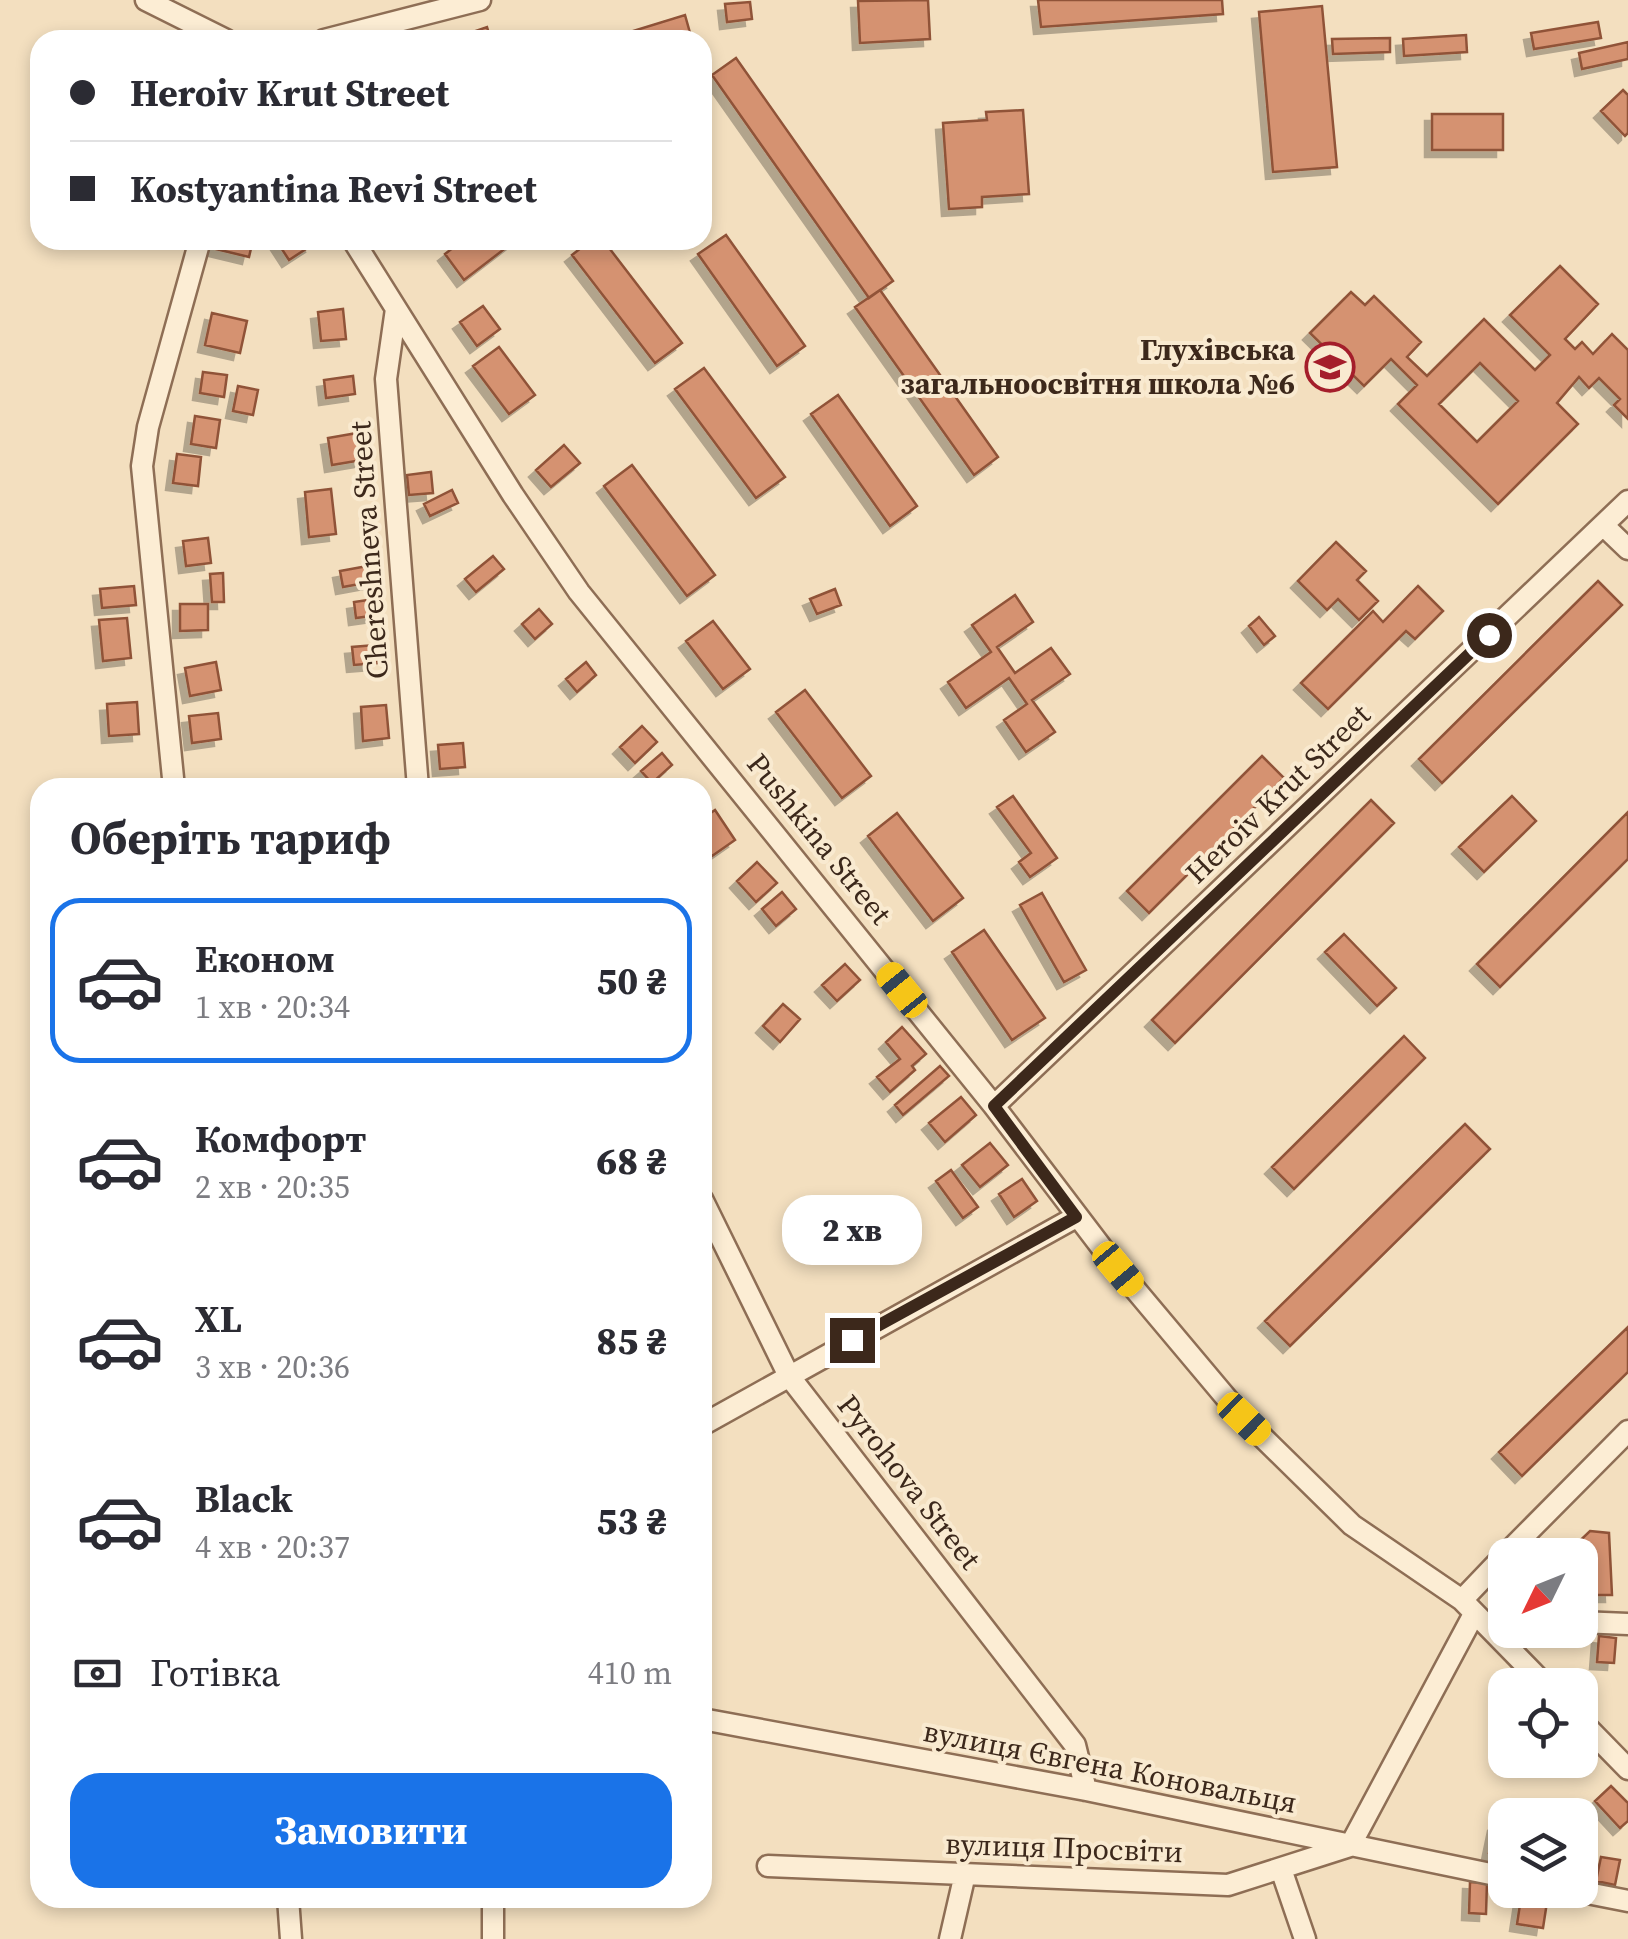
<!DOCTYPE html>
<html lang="uk">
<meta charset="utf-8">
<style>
body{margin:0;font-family:"Source Serif 4",serif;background:#f7f7f7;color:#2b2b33;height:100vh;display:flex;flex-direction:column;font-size:38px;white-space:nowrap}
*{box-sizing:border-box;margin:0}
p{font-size:32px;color:#7c7c81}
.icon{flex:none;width:55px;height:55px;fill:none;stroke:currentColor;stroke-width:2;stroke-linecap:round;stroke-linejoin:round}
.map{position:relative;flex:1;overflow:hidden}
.side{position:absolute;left:30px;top:778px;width:682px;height:1130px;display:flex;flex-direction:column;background:#fff;border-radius:30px;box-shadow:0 5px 15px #0003}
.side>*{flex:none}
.top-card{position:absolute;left:30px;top:30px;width:682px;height:220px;border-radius:30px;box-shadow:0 5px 15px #0003;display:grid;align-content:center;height:220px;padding:0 40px;background:#fff}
.needle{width:65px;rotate:227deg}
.fabs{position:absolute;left:1488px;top:1538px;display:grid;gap:20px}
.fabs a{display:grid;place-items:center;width:110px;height:110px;border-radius:20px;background:#fff;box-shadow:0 5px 15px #0003;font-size:50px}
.end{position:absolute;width:45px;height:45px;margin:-22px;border:12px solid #3c281b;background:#fff;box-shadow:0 0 0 5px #fff}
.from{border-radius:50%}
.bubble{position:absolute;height:70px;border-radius:30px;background:#fff;box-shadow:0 5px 15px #0003;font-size:32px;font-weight:800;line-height:70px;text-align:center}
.car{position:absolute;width:30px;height:60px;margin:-30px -15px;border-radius:12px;box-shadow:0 0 8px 2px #0007;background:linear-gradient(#f5c518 24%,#345 0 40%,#f5c518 0 76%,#345 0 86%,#f5c518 0)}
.top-card b{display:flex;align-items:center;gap:35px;height:95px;font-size:38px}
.top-card b+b{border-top:2px solid #e1e1e2}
.top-card i{width:25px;height:25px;background:#2b2b33}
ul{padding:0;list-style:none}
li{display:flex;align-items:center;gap:30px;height:165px;margin:0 20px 15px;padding:0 20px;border:5px solid transparent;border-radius:30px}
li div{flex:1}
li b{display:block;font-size:38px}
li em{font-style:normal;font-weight:800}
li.on{border-color:#1a73e8}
li>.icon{width:90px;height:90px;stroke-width:1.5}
h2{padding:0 40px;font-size:45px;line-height:120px}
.pay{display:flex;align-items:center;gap:25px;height:110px;padding:0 40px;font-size:38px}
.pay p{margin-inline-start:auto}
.cta{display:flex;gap:20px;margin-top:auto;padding:20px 40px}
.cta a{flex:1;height:115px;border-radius:30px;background:#1a73e8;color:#fff;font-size:40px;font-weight:800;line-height:115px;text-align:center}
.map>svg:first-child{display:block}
.building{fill:#d59271;stroke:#905338;stroke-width:2.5;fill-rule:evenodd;filter:url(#shadow)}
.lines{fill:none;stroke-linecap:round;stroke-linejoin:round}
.minor-casing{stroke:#8e6e55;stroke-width:25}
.minor{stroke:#fcedd4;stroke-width:20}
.route{stroke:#3c281b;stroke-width:12}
.labels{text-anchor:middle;stroke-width:8;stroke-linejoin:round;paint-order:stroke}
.poi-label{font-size:30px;font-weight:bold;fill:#3c281b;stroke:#f9ead0;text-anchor:end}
.street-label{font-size:30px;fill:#3c281b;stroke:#f9ead0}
</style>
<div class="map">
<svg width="1628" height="1939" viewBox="0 0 1628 1939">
<defs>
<filter id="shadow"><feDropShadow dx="-7" dy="7" stdDeviation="0" flood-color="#0004"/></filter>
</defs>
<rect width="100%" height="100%" fill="#f3dfbf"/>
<!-- building -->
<path class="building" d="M928,0L930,39L860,43L858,1Z
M1038,0H1222L1223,14L1041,27Z
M750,2L752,19L727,22L725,4Z
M1322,6L1337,167L1273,172L1259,12Z
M685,15L692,40H604Z
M1598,22L1601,38L1534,49L1531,33Z
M487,27L491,40H459L458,37Z
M1466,35L1467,52L1404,56L1403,39Z
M1390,38V52L1333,54L1332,39Z
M1628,42V59L1582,69L1579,53Z
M736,58L893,281L869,298L712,75Z
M1623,90L1628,95V133L1625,136L1601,111Z
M1023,110L1029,194L982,197V207L949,209L943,123L987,120L986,112Z
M1432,114H1503V150H1432Z
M726,235L805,346L777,366L698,254Z
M218,240H253L249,257L216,249Z
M276,240H309L312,245L289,260Z
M463,240H516L464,280L445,254Z
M591,240H603L682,343L655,363L572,255Z
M1560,266L1598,304L1565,339L1575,349L1582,342L1593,354L1612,334L1628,350V419L1614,405L1620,399L1599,378L1589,388L1579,377L1557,403L1578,424L1498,504L1398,404L1417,385L1391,359L1364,386L1310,333L1351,292L1365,305L1374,296L1421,342L1407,357L1427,376L1484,319L1535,370L1550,355L1510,315ZM1480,363L1518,401L1477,442L1439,404Z
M880,290L998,457L974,475L855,307Z
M483,306L500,329L477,346L460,322Z
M343,309L346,339L321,341L318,312Z
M212,313L247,321L240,353L205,345Z
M499,347L535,395L509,414L473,366Z
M704,368L785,477L756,498L675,389Z
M203,372L227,375L224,397L200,393Z
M353,376L355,394L326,398L324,380Z
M238,386L258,390L253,415L233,411Z
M838,395L917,506L890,526L811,414Z
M195,416L220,420L216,448L191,444Z
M357,433L362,460L332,465L328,438Z
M564,445L580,463L551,487L536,470Z
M177,454L201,457L198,486L173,483Z
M632,465L715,575L687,596L604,486Z
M431,472L433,493L409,495L407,475Z
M331,489L336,534L309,537L305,492Z
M452,490L458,503L430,516L424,504Z
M208,538L211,563L186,566L183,541Z
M1336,542L1366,571L1357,580L1378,601L1359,620L1338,599L1327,610L1298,581Z
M493,556L504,569L476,592L465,579Z
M373,565L376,581L343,587L340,571Z
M223,573L224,602H212L210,574Z
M1598,581L1622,605L1442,783L1419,759Z
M134,586L136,605L102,608L100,589Z
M1418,586L1443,611L1415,639L1406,631L1328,709L1301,683L1373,611L1383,622Z
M835,589L841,605L817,614L810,599Z
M1015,595L1033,622L997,647L1015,673L1051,648L1070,674L1032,700L1055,732L1026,752L1004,720L1027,704L1009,678L966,708L948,682L991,652L972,625Z
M375,599L378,615L356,618L354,602Z
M180,604H208V630L180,631Z
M539,609L552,624L535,639L522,624Z
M1259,617L1275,636L1264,645L1249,626Z
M127,618L131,658L103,661L99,620Z
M713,621L750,669L723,689L686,641Z
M375,645L377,663L354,665L352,647Z
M216,662L221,690L190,696L185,668Z
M586,662L596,675L577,692L566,679Z
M805,690L871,776L842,798L776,712Z
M137,702L139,734L109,736L107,704Z
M386,705L389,738L363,741L361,707Z
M218,713L221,739L192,743L189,716Z
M642,726L657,742L635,763L620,747Z
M463,743L465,767L440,769L438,745Z
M662,753L672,765L652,783L641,771Z
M1262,756L1284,778L1149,913L1127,891Z
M1013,796L1057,858L1030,877L1019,862L1031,853L997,807Z
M1512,796L1536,821L1484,872L1459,847Z
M1371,800L1394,823L1175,1043L1152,1020Z
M715,810L735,840L712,856L702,842V819Z
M1628,812V859L1500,987L1477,964Z
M897,813L963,898L933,921L868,836Z
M757,862L777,883L756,902L737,881Z
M782,892L796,909L776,926L762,909Z
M1042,893L1086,970L1064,982L1020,905Z
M984,930L1045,1018L1012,1040L952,952Z
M1344,934L1396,988L1377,1006L1325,952Z
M845,964L860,980L837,1001L822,985Z
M783,1004L800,1019L780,1042L763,1026Z
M902,1027L926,1054L912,1066L915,1070L890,1092L877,1077L900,1059L886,1042Z
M1404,1036L1425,1058L1294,1189L1272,1167Z
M940,1066L949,1076L903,1115L895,1105Z
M961,1097L976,1115L945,1142L929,1123Z
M1465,1124L1490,1149L1290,1346L1265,1321Z
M990,1143L1008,1165L980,1187L962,1165Z
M951,1170L978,1207L963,1218L936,1181Z
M1022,1179L1037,1201L1014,1217L999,1194Z
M1628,1327V1372L1522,1476L1499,1452Z
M1590,1531L1609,1533L1612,1595H1580V1555H1565Z
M1599,1636L1616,1638L1614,1663L1597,1662Z
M1611,1786L1628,1803V1821L1620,1828L1595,1801Z
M1495,1824L1505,1826V1856L1489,1853Z
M1601,1857L1620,1860L1615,1885L1596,1881Z
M1470,1882L1487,1883L1486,1914L1469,1913Z
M1521,1898L1547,1902L1543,1928L1517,1924Z"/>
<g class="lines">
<!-- minor casing -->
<g class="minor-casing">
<path id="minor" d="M146,0L226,40
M324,40L480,0
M353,240L513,495L579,592L994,1106L1118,1269L1244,1419L1352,1525L1462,1600L1545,1685
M396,309L386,379L418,788
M1604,526L1628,549
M174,788L142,466L148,427L200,240
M994,1106L1628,501
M702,1199L789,1376L1075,1745L1086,1790
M702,1425L1076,1217
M1505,1555L1628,1431
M1462,1600L1505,1555
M1580,1622L1628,1624
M702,1719L1086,1790L1505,1877
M1580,1720L1628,1769
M768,1866L1228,1885L1350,1846L1474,1614
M1281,1869L1305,1939
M1572,1890L1628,1901
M288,1898L291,1939
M493,1898V1939
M950,1939L965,1874"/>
</g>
<!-- minor -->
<use href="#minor" class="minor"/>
</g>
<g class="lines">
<!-- route -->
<path class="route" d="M852,1340L1076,1217L994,1106L1489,635"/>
</g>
<!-- icons -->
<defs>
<g id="school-ring" transform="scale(2.5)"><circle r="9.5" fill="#f9ead0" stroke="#a41e2b" stroke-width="1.5"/><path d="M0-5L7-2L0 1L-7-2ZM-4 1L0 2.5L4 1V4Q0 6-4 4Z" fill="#a41e2b"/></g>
</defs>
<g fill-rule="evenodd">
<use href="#school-ring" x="1330" y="367"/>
</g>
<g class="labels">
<!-- poi labels -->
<g class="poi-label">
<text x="1295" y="360">Глухівська<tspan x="1295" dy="34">загальноосвітня школа №6</tspan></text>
</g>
<!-- street labels -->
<g class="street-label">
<text transform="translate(369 550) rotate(-94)" y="10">Chereshneva Street</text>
<text transform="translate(1278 794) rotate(-44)" y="10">Heroiv Krut Street</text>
<text transform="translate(819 839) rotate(51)" y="10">Pushkina Street</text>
<text transform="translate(909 1482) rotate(52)" y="10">Pyrohova Street</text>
<text transform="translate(1110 1767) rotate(11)" y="10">вулиця Євгена Коновальця</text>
<text transform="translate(1064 1848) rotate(2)" y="10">вулиця Просвіти</text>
</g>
</g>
</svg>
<div class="fabs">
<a><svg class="needle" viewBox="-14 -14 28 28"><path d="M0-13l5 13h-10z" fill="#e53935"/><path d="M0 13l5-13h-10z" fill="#7c7c81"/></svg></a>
<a><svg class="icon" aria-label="locate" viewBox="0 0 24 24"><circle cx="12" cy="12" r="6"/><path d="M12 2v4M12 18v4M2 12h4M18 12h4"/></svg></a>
<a><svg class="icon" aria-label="layers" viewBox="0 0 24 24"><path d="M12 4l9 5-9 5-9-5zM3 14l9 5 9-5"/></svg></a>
</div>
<i class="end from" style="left:1489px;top:635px"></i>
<i class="end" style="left:852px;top:1340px"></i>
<div class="bubble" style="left:782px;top:1195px;width:140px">2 хв</div>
<i class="car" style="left:902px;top:990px;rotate:321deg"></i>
<i class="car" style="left:1118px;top:1269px;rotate:140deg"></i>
<i class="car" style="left:1244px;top:1419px;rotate:134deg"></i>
<div class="top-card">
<b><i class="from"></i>Heroiv Krut Street</b>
<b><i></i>Kostyantina Revi Street</b>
</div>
<section class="side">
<h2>Оберіть тариф</h2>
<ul>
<li class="on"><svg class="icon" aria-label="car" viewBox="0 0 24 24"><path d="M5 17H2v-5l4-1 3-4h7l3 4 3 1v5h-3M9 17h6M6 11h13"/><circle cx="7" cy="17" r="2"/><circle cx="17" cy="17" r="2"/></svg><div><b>Економ</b><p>1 хв · 20:34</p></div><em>50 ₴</em></li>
<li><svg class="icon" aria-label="car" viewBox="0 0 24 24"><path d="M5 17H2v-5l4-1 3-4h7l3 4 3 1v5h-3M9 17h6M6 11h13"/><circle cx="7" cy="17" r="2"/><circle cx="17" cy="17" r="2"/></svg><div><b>Комфорт</b><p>2 хв · 20:35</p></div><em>68 ₴</em></li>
<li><svg class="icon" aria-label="car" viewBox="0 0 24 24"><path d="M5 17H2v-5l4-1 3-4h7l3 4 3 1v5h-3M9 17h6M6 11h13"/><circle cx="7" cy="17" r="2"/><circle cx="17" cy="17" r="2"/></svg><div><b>XL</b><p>3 хв · 20:36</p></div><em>85 ₴</em></li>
<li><svg class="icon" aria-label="car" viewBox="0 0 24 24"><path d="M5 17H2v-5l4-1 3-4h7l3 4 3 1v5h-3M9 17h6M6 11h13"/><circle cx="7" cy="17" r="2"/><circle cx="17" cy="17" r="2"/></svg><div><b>Black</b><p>4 хв · 20:37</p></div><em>53 ₴</em></li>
</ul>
<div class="pay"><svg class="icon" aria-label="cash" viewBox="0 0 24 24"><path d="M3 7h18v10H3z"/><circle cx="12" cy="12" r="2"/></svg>Готівка<p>410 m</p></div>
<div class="cta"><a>Замовити</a></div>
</section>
</div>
